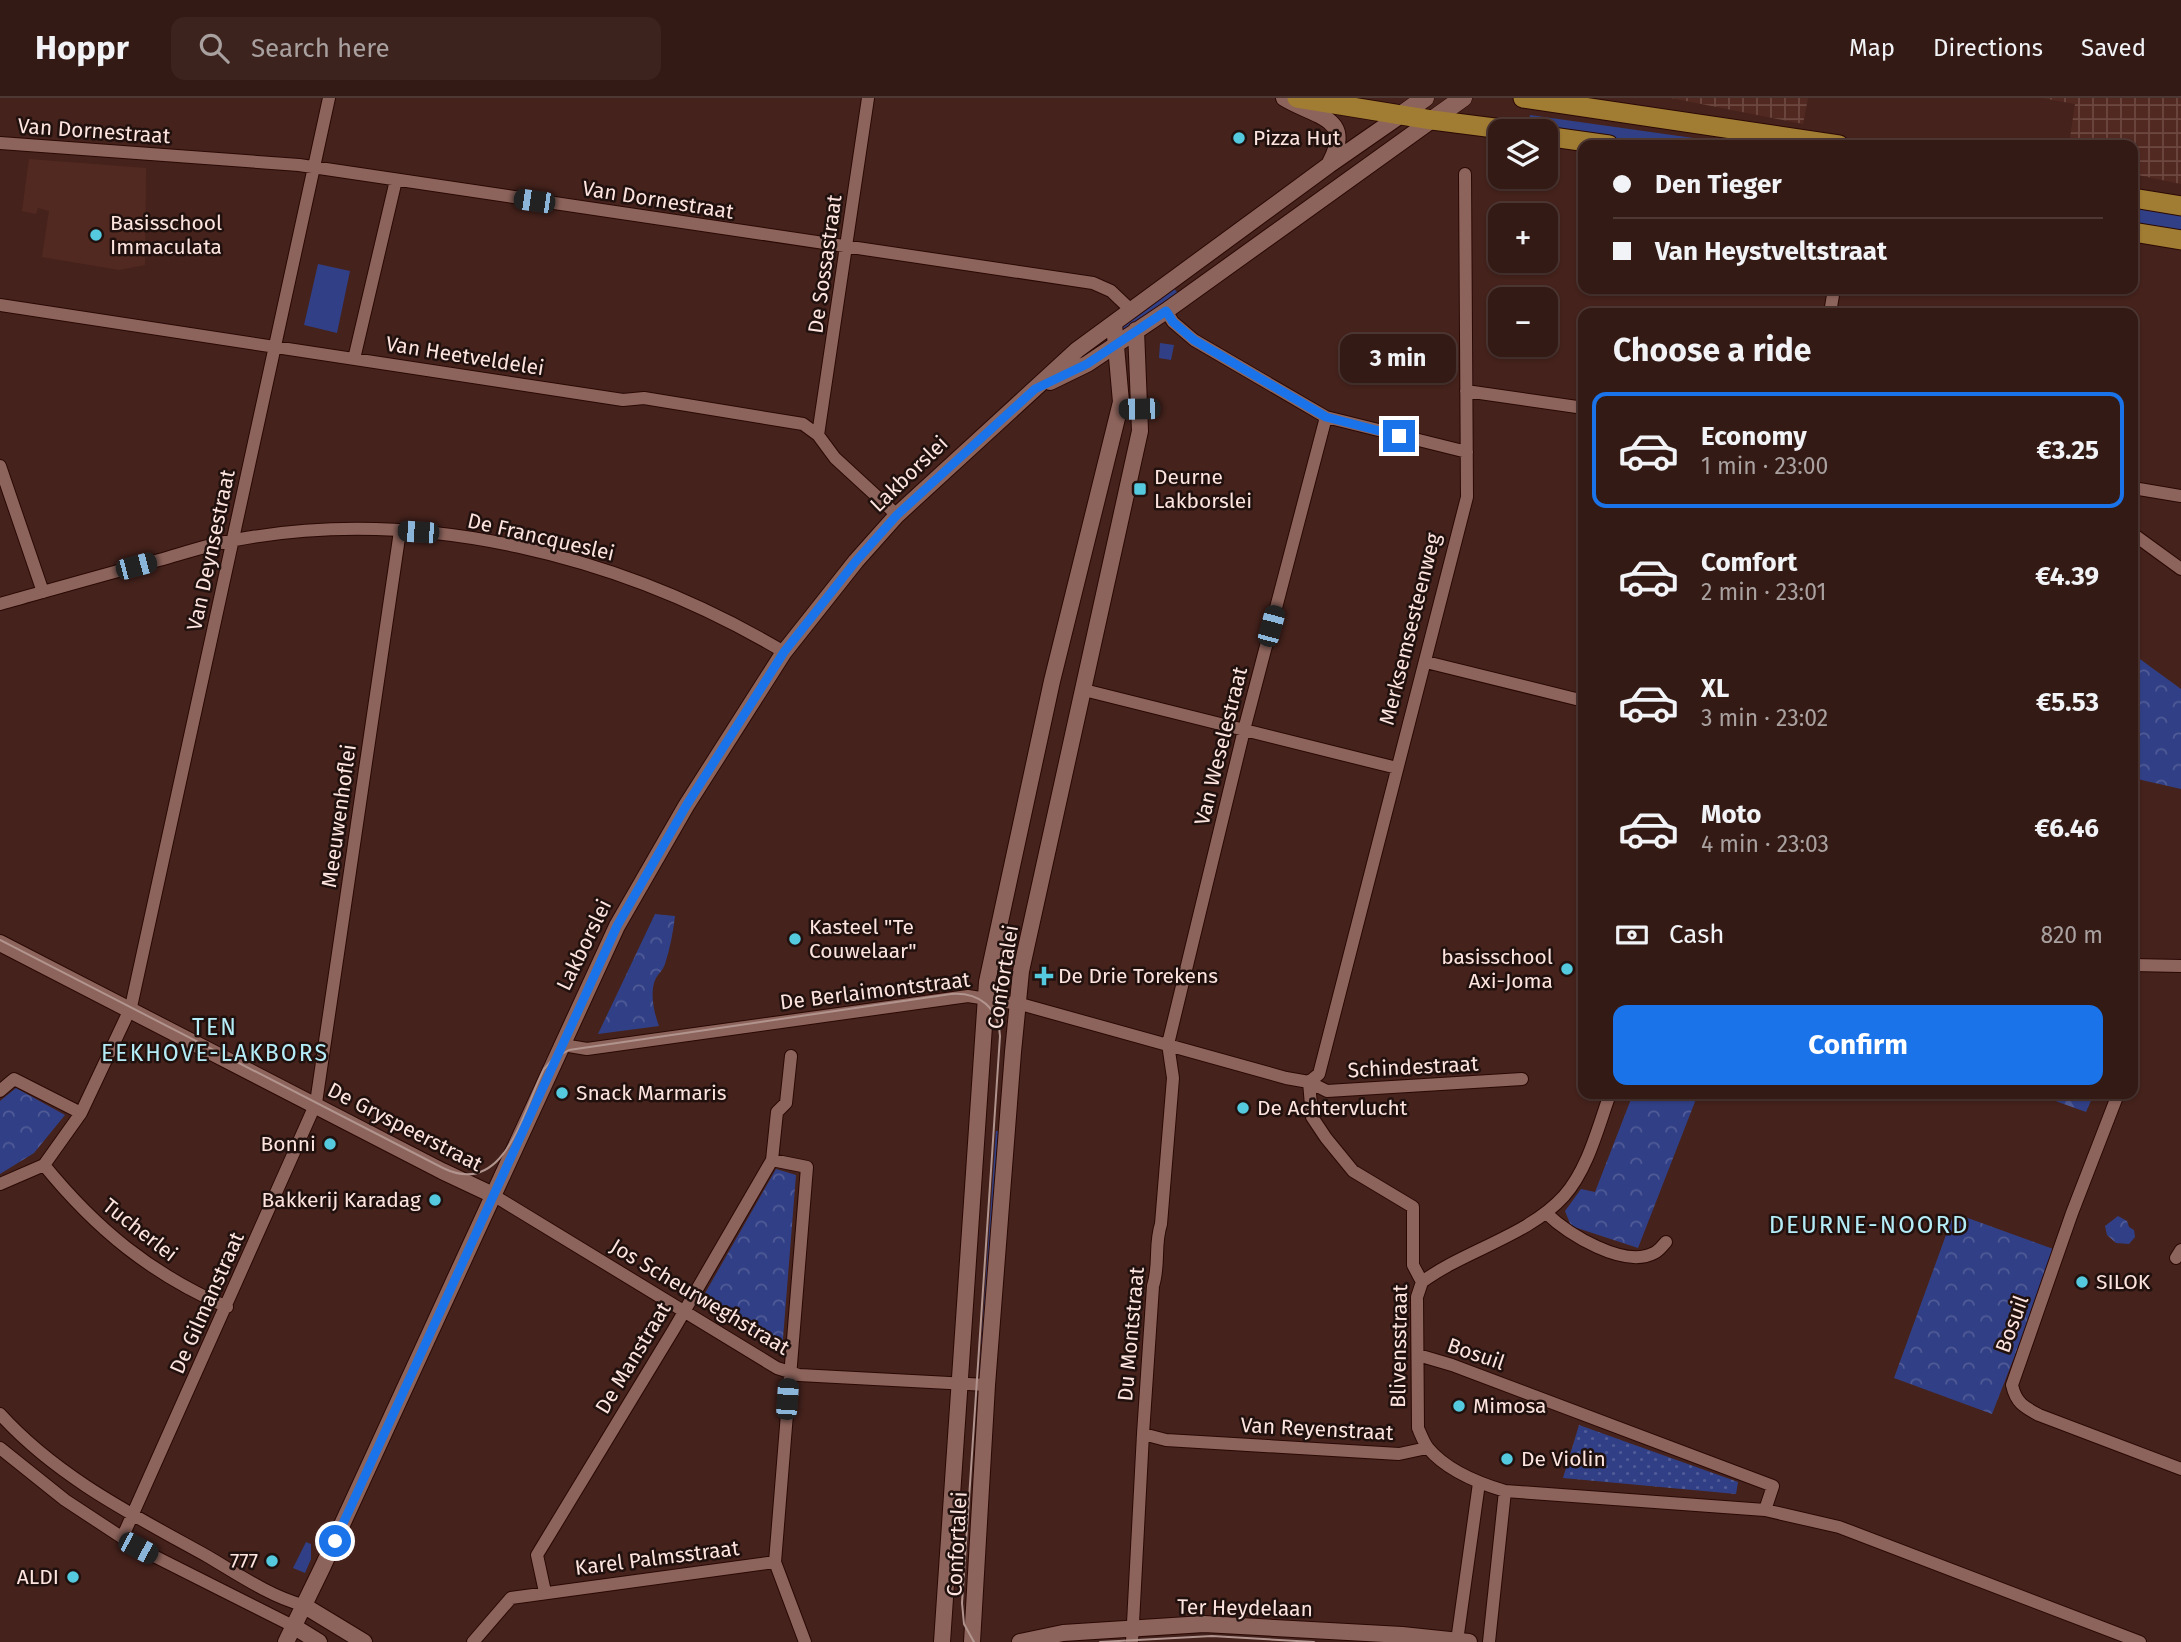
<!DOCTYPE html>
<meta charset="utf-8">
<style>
body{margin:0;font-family:"Fira Sans",sans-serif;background:#3c231e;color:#f1f3f6;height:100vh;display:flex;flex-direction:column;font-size:26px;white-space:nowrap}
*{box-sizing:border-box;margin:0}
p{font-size:23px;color:#a9a1a0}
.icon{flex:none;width:38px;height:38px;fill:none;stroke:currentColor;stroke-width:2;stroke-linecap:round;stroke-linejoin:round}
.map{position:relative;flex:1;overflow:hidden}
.panel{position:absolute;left:1578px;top:210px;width:560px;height:791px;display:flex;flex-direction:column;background:#341a15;border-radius:14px;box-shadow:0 2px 5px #0004,0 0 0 2px #4e3834}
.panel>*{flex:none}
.top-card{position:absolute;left:1578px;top:42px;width:560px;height:154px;border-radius:14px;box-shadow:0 2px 5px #0004,0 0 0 2px #4e3834;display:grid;align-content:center;height:154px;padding:0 35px;background:#341a15}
.tools{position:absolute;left:1488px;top:21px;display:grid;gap:14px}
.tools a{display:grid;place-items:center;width:70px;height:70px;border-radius:14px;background:#341a15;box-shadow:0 2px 5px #0004,0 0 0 2px #4e3834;font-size:35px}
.end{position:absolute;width:32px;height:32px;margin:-16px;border:9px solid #1a73e8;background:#fff;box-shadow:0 0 0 4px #fff}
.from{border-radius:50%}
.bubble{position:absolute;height:49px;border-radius:14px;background:#341a15;box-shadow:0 2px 5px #0004,0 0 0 2px #4e3834;font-size:23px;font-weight:700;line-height:49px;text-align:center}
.car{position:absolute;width:21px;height:42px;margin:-21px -10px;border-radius:9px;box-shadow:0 0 5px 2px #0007;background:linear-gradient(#222 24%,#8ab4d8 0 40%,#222 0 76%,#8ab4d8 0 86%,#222 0)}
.top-card b{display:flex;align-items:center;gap:24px;height:66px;font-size:26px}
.top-card b+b{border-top:2px solid #4e3834}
.top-card i{width:18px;height:18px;background:#f1f3f6}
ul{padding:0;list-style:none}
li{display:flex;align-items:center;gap:21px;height:116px;margin:0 14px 10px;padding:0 21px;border:4px solid transparent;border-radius:14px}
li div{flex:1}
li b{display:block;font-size:26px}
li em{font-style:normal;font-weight:700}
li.selected{border-color:#1a73e8}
li>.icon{width:63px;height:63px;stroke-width:1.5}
h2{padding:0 35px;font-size:32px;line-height:84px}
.pay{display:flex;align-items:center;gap:18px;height:77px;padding:0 35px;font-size:26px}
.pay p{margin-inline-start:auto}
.button{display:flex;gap:14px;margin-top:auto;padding:14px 35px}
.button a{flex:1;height:80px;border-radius:14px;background:#1a73e8;color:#fff;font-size:28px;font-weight:700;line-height:80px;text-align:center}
header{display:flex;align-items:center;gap:42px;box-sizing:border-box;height:98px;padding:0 35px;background:#341a15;border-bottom:2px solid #4e3834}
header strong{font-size:33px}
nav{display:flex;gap:38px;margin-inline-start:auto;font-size:24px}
.search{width:490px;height:63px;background:#3c231e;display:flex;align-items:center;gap:18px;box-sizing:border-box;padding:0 24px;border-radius:14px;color:#a9a1a0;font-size:26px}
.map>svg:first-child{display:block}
.built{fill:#522921}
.industrial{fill:url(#industrial-grid)}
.grass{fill:#314086}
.forest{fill:url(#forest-firs)}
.park{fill:url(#park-crowns)}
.garden{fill:url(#garden-dots)}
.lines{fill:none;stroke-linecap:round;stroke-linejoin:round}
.minor-casing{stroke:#2a0905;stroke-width:14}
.tertiary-casing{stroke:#2a0905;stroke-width:18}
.secondary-casing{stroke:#2a0905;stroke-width:19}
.primary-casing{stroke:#2a0905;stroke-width:21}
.minor{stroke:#8d645c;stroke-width:12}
.tertiary{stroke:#8d645c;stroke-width:16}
.secondary{stroke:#8d645c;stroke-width:18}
.primary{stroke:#a17d33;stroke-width:19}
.tram{stroke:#b1948e;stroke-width:2}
.route{stroke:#1a73e8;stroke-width:9}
.poi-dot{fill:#55cadf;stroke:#21110e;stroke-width:2.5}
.labels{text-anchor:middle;stroke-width:5;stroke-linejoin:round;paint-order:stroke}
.street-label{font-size:21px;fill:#fde4df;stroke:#21110e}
.poi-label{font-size:21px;fill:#fde4df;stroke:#21110e;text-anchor:start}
.neighbourhood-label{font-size:23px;letter-spacing:2px;fill:#b4edf8;stroke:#21110e}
.quarter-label{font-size:24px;letter-spacing:2px;fill:#b4edf8;stroke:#21110e}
</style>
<header>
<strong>Hoppr</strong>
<div class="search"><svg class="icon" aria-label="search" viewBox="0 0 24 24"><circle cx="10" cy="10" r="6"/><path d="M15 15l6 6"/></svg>Search here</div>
<nav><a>Map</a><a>Directions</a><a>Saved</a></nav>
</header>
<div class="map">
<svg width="2181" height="1544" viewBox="0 0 2181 1544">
<defs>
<pattern id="industrial-grid" width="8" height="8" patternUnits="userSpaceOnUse" patternTransform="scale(1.75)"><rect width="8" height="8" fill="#522921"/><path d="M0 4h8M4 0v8" fill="none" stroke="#6c4841"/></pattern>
<pattern id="forest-firs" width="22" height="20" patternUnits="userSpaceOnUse" patternTransform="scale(1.75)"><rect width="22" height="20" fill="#314086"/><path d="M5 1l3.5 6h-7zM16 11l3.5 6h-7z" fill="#505b97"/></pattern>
<pattern id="park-crowns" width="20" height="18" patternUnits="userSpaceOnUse" patternTransform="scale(1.75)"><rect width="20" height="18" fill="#314086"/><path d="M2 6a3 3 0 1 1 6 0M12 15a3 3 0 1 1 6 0" fill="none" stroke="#505b97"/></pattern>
<pattern id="garden-dots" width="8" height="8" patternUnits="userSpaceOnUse" patternTransform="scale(1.75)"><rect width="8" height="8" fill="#314086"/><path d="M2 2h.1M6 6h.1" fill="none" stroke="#505b97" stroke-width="1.8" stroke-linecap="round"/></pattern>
</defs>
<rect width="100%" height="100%" fill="#45221c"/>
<!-- built -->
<path class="built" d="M29,61L146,70L145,167L119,172L42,159L49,113L38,110L36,116L22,113Z"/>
<!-- industrial -->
<path class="industrial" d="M1671,0H1808L1803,26Z
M2042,0H2181V86L2133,76V47H2069L2075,6Z"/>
<!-- grass -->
<path class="grass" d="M1530,17L1743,47H1661L1528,28Z
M2133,106L2181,115V133L2133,124Z
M318,166L350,173L337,235L304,227Z
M1173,189L1180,198L1123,236L1120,227Z
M1160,245L1174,247L1171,262L1159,260Z
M996,1033H1000L983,1279H979Z
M306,1444L311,1446V1461L305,1475L293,1470Z"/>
<!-- forest -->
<path class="forest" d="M2036,996H2094L2086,1014Z"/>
<!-- park -->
<path class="park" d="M2133,556L2181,591V691L2133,680Z
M655,816L675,818C673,835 670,850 665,866C663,872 659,875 656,880C649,893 654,915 659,928L598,936Z
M16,990L65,1017L34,1055L0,1076V1003Z
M1633,996H1698L1638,1150L1571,1128L1565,1113L1581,1091L1595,1094Z
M776,1071L796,1077L782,1253L700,1204Z
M1954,1115L2056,1152L1992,1316L1894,1280Z
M2118,1118L2127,1123L2129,1129L2134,1132L2135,1139L2129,1146L2116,1145L2107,1137L2105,1128Z"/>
<!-- garden -->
<path class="garden" d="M1579,1327L1738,1384L1736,1396L1563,1380Z"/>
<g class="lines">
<!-- minor casing -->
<g class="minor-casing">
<path id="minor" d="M0,45L299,67L1093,185L1111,193L1132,213
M0,207L623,302L644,300L803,326L818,337L835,360L897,417
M1166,213L1173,224L1194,242L1326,319L1467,354
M1830,215L1834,191
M354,261L396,82
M1466,293L1584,310
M818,337L868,0
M0,368L43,494
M2133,390L2181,398
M2133,436L2181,471
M0,506C54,491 109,475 163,461C187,454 211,446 235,442C422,407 623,458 784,554
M1426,564L1584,603
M1084,592L1397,670
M2133,867L2181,868
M563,947L587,951L968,898L1024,907L1286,980L1309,984L1327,993L1522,981
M1309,984L1312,1019L1326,1040L1353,1073L1413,1109V1167L1422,1184L1417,1199L1418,1330C1421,1337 1424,1345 1428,1350C1447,1373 1478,1385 1505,1393L1765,1412L1839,1429L2140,1544
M1309,984L1319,976L1467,399L1465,76
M0,993L14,981L81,1015
M2118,996L2072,1115L2012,1287C2016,1305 2024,1309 2039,1317L2181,1371
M772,1062L807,1069L775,1464L805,1544
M44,1067C96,1131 151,1176 227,1209
M0,1086L44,1067L81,1015L131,909L329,0
M493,1097L777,1270L799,1277L987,1287
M1546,1115C1568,1136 1624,1171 1654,1155C1659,1153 1662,1148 1666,1144
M2176,1160L2181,1152
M1422,1184C1465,1152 1528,1138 1564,1098C1588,1071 1598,1029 1610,996
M1418,1257L1452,1267L1773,1388L1765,1412
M0,1316C57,1379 133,1417 207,1458C236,1475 271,1499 303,1507
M1143,1336L1166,1342L1399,1356L1427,1350
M0,1350L65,1402L138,1450L293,1528
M123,1438L316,1005L400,433
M545,1494L537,1457L674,1231L772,1062L777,1014L786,1005L791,958
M1457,1543L1479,1385
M473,1544L511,1500L775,1464
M1132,1544L1143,1336L1153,1188C1160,1167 1154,1147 1161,1126L1173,980L1168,946L1244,632L1326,319
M1489,1544L1505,1393"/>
</g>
<!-- tertiary casing -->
<g class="tertiary-casing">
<path id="tertiary" d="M1284,0C1314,19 1355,18 1330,65
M1050,284L1087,266L1166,213L1432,22
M0,845L442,1073L493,1097
M303,1507L364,1544
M293,1528L319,1544
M286,1544L323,1468L617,828L686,708L784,554L856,463L897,417L1077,252L1329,67L1401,17
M942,1544L987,884L1052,583L1121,304L1114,226
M972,1544L987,1287L1013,954L1021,873L1140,333L1136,232
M1020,1544L1063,1535L1204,1526L1402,1537L1469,1544"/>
</g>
<!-- secondary casing -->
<g class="secondary-casing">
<path id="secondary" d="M1401,17L1425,0
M1432,22L1463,0"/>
</g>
<!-- primary casing -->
<g class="primary-casing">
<path id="primary" d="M1297,0L1432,22L1518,33
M1523,0L1839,47
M1545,38L1609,47
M2133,100L2181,108
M2133,134L2181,142"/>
</g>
<!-- minor -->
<use href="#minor" class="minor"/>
<!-- tertiary -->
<use href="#tertiary" class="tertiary"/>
<!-- secondary -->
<use href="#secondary" class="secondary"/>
<!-- primary -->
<use href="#primary" class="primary"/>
<!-- tram -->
<path class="tram" d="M0,842L443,1070C506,1101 523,1011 544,971L553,961L569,952L951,896C979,894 998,909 1000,938L962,1505L964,1526L974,1544
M1100,1544L1212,1538L1314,1544"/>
</g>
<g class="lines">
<!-- route -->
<path class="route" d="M335,1443L617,828L686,708L784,554L856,463L897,417L1035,291L1087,266L1166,213L1173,224L1194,242L1326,319L1399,338"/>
</g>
<!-- markers -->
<g class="poi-dot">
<circle cx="1239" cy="40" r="7"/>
<circle cx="96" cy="137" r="7"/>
<rect x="1133" y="384" width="14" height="14" rx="3.5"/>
<circle cx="795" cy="841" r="7"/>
<circle cx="1567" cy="871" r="7"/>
<path d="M1040.5 867.5h7v7h7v7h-7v7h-7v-7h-7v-7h7z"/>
<circle cx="562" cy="995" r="7"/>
<circle cx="1243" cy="1010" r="7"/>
<circle cx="330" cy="1046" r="7"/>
<circle cx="435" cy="1102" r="7"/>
<circle cx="2082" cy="1184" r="7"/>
<circle cx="1459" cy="1308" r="7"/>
<circle cx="1507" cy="1361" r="7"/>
<circle cx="272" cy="1463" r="7"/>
<circle cx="73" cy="1479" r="7"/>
</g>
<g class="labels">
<!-- street labels -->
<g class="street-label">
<text transform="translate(94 33) rotate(4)" y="7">Van Dornestraat</text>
<text transform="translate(658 102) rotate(9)" y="7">Van Dornestraat</text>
<text transform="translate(825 166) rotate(-82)" y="7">De Sossastraat</text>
<text transform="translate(465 258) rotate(9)" y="7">Van Heetveldelei</text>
<text transform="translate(909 376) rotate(-44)" y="7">Lakborslei</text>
<text transform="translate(541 439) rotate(13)" y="7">De Francqueslei</text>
<text transform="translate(211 452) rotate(-78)" y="7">Van Deynsestraat</text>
<text transform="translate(1410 531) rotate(-76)" y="7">Merksemsesteenweg</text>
<text transform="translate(1221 648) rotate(-76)" y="7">Van Weselestraat</text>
<text transform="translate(339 718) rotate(-82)" y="7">Meeuwenhoflei</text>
<text transform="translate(584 847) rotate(-64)" y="7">Lakborslei</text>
<text transform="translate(1003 879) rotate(-81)" y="7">Confortalei</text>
<text transform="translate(875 893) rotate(-7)" y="7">De Berlaimontstraat</text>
<text transform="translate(1413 969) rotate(-3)" y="7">Schindestraat</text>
<text transform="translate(405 1029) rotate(27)" y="7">De Gryspeerstraat</text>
<text transform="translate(140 1132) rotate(38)" y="7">Tucherlei</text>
<text transform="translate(700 1199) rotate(31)" y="7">Jos Scheurweghstraat</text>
<text transform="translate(207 1205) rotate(-66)" y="7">De Gilmanstraat</text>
<text transform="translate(2012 1226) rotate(-70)" y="7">Bosuil</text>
<text transform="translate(1131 1236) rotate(-85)" y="7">Du Montstraat</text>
<text transform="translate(1399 1248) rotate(-89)" y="7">Blivensstraat</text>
<text transform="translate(1476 1256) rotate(19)" y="7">Bosuil</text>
<text transform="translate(633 1260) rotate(-59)" y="7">De Manstraat</text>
<text transform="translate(1317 1331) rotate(3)" y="7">Van Reyenstraat</text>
<text transform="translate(957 1446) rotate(-87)" y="7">Confortalei</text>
<text transform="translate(657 1460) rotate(-7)" y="7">Karel Palmsstraat</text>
<text transform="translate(1245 1510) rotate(1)" y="7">Ter Heydelaan</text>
</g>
<!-- poi labels -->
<g class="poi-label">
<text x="1253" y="47">Pizza Hut</text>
<text x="110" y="132">Basisschool<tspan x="110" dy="24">Immaculata</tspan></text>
<text x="1154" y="386">Deurne<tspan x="1154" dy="24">Lakborslei</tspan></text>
<text x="809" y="836">Kasteel "Te<tspan x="809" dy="24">Couwelaar"</tspan></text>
<text x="1553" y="866" text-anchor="end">basisschool<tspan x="1553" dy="24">Axi-Joma</tspan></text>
<text x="1058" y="885">De Drie Torekens</text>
<text x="576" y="1002">Snack Marmaris</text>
<text x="1257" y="1017">De Achtervlucht</text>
<text x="316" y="1053" text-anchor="end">Bonni</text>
<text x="421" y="1109" text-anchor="end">Bakkerij Karadag</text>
<text x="2096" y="1191">SILOK</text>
<text x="1473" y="1315">Mimosa</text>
<text x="1521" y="1368">De Violin</text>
<text x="258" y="1470" text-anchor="end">777</text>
<text x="59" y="1486" text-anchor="end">ALDI</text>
</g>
<!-- neighbourhood labels -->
<g class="neighbourhood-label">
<text x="215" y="937">TEN<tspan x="215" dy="26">EEKHOVE-LAKBORS</tspan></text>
</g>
<!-- quarter labels -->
<g class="quarter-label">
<text x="1869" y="1135">DEURNE-NOORD</text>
</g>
</g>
</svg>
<div class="tools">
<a><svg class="icon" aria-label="layers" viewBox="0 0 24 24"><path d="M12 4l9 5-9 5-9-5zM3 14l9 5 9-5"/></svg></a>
<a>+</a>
<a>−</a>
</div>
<i class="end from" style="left:335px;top:1443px"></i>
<i class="end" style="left:1399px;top:338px"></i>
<div class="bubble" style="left:1340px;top:236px;width:116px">3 min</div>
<i class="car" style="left:534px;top:103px;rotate:278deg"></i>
<i class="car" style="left:1139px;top:311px;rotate:269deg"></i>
<i class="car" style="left:418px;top:434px;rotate:274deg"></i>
<i class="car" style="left:136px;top:468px;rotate:75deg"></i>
<i class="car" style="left:1271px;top:528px;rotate:15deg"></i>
<i class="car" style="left:787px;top:1301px;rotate:4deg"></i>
<i class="car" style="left:138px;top:1450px;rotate:118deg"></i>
<div class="top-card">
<b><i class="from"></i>Den Tieger</b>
<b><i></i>Van Heystveltstraat</b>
</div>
<section class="panel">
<h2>Choose a ride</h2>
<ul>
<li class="selected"><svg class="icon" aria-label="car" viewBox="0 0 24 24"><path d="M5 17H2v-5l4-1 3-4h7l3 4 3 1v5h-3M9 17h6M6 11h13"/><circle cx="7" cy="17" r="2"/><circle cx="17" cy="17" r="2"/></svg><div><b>Economy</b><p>1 min · 23:00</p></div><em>€3.25</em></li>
<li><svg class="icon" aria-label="car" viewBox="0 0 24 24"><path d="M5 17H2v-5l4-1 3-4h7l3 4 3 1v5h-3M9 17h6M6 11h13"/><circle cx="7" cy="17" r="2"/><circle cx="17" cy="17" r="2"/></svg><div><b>Comfort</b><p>2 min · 23:01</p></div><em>€4.39</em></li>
<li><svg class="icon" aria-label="car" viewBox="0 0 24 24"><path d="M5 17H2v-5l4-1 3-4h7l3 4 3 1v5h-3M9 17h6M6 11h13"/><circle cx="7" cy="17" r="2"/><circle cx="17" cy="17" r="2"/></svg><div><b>XL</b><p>3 min · 23:02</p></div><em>€5.53</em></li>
<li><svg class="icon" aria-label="car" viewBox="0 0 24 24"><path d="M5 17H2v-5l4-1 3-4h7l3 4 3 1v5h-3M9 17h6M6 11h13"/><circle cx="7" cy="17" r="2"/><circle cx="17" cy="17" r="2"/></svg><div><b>Moto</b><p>4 min · 23:03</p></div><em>€6.46</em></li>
</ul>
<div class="pay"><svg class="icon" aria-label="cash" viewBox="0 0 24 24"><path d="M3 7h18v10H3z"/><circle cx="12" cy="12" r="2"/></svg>Cash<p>820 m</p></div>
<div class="button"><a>Confirm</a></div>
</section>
</div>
